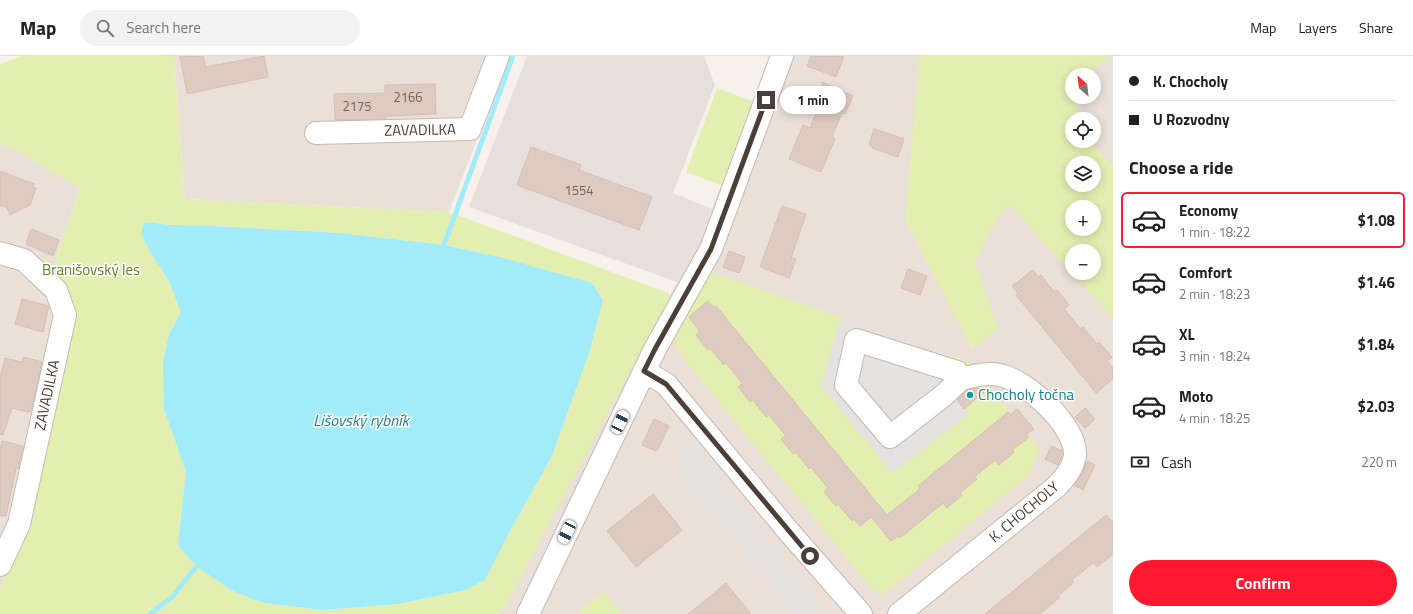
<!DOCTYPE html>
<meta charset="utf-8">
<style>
body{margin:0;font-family:"Titillium Web",sans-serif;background:#f2f2f2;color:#222;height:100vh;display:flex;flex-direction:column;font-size:15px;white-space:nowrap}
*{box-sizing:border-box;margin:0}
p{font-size:13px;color:#767676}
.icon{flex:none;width:22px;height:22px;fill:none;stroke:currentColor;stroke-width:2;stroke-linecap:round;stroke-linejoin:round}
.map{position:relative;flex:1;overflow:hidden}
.sheet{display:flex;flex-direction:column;background:#fff;width:300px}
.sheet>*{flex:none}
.top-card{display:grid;align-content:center;height:88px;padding:0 16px;background:#fff}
.needle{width:26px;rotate:332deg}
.controls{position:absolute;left:1065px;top:12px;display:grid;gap:8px}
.controls a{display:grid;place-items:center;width:36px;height:36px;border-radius:50%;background:#fff;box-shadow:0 2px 10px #0003;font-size:20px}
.end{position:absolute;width:18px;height:18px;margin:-9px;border:5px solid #4c3f37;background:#fff;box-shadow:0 0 0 2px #fff}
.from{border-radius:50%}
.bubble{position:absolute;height:28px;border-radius:14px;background:#fff;box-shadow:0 2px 10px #0003;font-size:13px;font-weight:700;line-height:28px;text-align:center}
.car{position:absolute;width:12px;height:24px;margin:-12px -6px;border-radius:5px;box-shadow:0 0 3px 1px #0007;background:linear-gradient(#fff 24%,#345 0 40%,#fff 0 76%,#345 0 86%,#fff 0)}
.top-card b{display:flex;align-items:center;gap:14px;height:38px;font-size:15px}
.top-card b+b{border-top:1px solid #e0e0e0}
.top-card i{width:10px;height:10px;background:#222}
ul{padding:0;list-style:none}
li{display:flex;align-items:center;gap:12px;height:56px;margin:0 8px 6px;padding:0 8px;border:2px solid transparent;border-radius:6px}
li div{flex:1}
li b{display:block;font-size:15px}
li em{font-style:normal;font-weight:700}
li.selected{border-color:#ff1930}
li>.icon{width:36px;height:36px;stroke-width:1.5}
h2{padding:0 16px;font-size:18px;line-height:48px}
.pay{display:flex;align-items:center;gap:10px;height:44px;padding:0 16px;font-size:15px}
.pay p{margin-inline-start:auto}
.button{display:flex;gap:8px;margin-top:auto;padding:8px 16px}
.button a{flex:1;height:46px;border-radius:24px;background:#ff1930;color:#fff;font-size:16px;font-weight:700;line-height:46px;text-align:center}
header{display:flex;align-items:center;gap:24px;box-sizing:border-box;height:56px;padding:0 20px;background:#fff;border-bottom:1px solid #e0e0e0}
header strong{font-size:19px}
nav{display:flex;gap:22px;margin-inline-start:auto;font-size:14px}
.search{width:280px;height:36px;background:#f2f2f2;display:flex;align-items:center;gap:10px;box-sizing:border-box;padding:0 14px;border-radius:22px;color:#767676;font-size:15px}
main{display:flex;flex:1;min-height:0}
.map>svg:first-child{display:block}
.residential{fill:#ebe0d8;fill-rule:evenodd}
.industrial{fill:#e7dfdc}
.green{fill:#e2efb0;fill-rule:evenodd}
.parking{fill:#e5e1df}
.water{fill:#a2ebf9}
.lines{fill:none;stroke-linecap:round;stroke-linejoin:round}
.stream{stroke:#a2ebf9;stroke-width:5}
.building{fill:#ddcbc2;stroke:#d6beb1}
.minor-casing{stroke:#c7b8af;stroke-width:24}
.minor{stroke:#fff;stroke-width:22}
.route{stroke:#4c3f37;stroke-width:5}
.culture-dot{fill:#0f9aa8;stroke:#fff;stroke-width:1.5}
.labels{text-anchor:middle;stroke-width:3;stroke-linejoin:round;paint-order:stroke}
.number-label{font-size:13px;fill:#70625a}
.street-label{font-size:15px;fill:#4c3f37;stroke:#fff}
.park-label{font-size:15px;fill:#5d8021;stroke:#fff}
.culture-label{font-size:15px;fill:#0d838f;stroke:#fff;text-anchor:start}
.water-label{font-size:16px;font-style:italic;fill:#1d7c90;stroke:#fff}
</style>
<header>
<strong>Map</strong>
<div class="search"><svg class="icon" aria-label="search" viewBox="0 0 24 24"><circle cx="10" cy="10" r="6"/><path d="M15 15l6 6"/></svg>Search here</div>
<nav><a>Map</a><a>Layers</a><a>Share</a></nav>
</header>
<main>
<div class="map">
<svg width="1113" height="558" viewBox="0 0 1113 558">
<rect width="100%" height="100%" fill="#f7f0eb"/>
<!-- residential -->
<path class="residential" d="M174,0H509L449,156L185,143Z
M772,0H1113V558H622L604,536L577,558H497L504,552L677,226L712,153ZM1072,19H1094V41H1072ZM1072,63H1094V85H1072ZM1072,107H1094V129H1072ZM1072,151H1094V173H1072ZM1072,195H1094V217H1072Z
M0,88L12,92L80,132L52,214L71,268L26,470L0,532Z"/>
<!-- industrial -->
<path class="industrial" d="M527,0H704L715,29L673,137L712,153L677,226L469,151Z"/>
<!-- green -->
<path class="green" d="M22,0H174L185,143L449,156L671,238L504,552L497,558H0V532L26,470L71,268L52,215L80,132L12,92L0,88V8ZM145,166L170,169L214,170L340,177L444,189L504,202L592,227L603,244L589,297L552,400L511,473L485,524L464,534L398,548L322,554L264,547L178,489L186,416L164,353L163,306L169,278L181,257L169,225L149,194Z
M920,0H1109L1097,11L1090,19H1072V41H1080L1077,54L1078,63H1072V85H1090L1113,111V262L1009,148L999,159L975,205L998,273L972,294L905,163ZM1072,107H1094V129H1072ZM1072,151H1094V173H1072ZM1072,195H1094V217H1072Z
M717,32L757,47L725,131L686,116Z
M705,214L969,306L1039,392L1029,419L883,539L872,533L685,305L671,282Z
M604,536L622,558H577Z"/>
<!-- parking -->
<path class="parking" d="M841,261L944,294L961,323L956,342L969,358L892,417L821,329Z
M687,385H688L826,558H794L676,412L677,393Z"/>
<!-- water -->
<path class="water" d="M145,166L170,169L214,170L340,177L444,189L504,202L592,227L603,244L589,297L552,400L511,473L485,524L465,534L398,548L322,554L264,547L233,535L197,511L178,489L186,416L164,353L163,306L169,278L181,257L169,225L149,194L141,178Z"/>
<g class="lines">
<!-- stream -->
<path class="stream" d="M441,194L444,189L513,0
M150,558L172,541L200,506"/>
</g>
<!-- building -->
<path class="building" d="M180,0H203L206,11L264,0L268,21L187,38Z
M811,0H844L836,21L807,10Z
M822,26L853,40L845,58L842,57L832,81L835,83L821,116L789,103L803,69L810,72L824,38Z
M435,28L436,58L386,60V63L335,64L334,38L385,37V29Z
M874,73L904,83L898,101L872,92L873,91L869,89Z
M531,91L581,109L579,114L652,141L639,174L517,129Z
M0,115L34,128L33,131L36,132L30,149L10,159L7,151L0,149Z
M782,150L806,158L791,202L796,203L789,222L760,211Z
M31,173L59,184L53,200L26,188Z
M729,195L745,201L739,217L723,211Z
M908,213L927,220L920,239L901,232Z
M1033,214L1038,221L1041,219L1054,236L1057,234L1069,249L1064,253L1081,273L1083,271L1097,288L1099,286L1112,301L1107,305L1113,312V323L1096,337L1016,239L1018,237L1012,230Z
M22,243L49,250L43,276L15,268Z
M708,245L714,252L716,250L887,459L920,433L918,430L1008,356L1010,359L1017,353L1034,373L1025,379L1029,381L1012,394L1014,396L999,409L995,404L974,421L977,423L960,437L962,439L947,452L943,447L900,482L898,480L891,485L871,461L860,470L854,463L852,465L838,448L836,450L824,436L828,432L811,411L809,413L796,396L793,398L781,383L786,380L769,359L766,361L753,344L750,346L738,331L743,328L726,307L724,309L710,292L708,294L696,279L700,276L689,261Z
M23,301L42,306L31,355L28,356L12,352L3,379L0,378V322L5,302L22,306Z
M980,332L984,336L964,353L957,344L967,334Z
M1085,352L1095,363L1085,372L1075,361Z
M654,363L669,370L657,395L642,389Z
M2,385L23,390L18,413L16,412L6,460L0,459V394Z
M1051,390L1062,395V400L1058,409L1045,403Z
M1087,405L1095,409L1083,434L1074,429L1082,418Z
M653,438L682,474L636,511L607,475Z
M1106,459L1113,466V498L1097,511L1093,507L1072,524L1074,526L1058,540L1059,542L1040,558H985Z
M726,527L751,558H688L706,544Z"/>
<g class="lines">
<!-- minor casing -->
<g class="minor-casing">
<path id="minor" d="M316,77L470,73L498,0
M0,197L24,204L56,234L65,259L19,468L0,509
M856,284L957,316L961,323L944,339L890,381L846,329Z
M644,315L666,328L790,477L861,558
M528,558L655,293L711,193L782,0
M899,558L1056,431C1064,423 1075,410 1075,397C1074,368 1027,325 1000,319C987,316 974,320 961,323"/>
</g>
<!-- minor -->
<use href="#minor" class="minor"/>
</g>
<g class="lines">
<!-- route -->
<path class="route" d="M766,44L711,193L655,293L644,315L666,328L810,500"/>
</g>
<!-- markers -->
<circle class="culture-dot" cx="970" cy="339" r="4"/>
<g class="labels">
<!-- number labels -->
<g class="number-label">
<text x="408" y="46">2166</text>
<text x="357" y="55">2175</text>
<text x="579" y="139">1554</text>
</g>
<!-- street labels -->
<g class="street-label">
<text transform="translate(420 74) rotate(-1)" y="5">ZAVADILKA</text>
<text transform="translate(47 339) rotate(-78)" y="5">ZAVADILKA</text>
<text transform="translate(1024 456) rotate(-40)" y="5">K. CHOCHOLY</text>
</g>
<!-- park labels -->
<g class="park-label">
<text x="91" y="219">Branišovský les</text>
</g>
<!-- culture labels -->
<g class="culture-label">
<text x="978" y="344">Chocholy točna</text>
</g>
<!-- water labels -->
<g class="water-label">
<text x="361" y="370">Lišovský rybník</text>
</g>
</g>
</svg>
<div class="controls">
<a><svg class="needle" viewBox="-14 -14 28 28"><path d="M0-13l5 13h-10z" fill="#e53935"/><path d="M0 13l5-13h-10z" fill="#767676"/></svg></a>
<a><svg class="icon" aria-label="locate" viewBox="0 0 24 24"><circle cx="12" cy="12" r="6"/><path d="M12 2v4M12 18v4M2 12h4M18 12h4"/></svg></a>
<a><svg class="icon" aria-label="layers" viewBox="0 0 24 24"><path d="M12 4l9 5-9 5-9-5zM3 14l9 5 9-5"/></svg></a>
<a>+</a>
<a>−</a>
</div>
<i class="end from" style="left:810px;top:500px"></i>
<i class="end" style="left:766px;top:44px"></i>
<div class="bubble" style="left:780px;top:30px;width:66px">1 min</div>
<i class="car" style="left:620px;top:366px;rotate:26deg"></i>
<i class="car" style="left:567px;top:476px;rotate:206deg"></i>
</div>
<section class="sheet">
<div class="top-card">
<b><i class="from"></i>K. Chocholy</b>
<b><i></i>U Rozvodny</b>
</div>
<h2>Choose a ride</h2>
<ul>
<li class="selected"><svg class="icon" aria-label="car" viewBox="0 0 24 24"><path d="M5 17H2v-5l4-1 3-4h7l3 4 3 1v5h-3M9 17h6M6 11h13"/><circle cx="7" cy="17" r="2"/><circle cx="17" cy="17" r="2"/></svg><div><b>Economy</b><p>1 min · 18:22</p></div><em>$1.08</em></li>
<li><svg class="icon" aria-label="car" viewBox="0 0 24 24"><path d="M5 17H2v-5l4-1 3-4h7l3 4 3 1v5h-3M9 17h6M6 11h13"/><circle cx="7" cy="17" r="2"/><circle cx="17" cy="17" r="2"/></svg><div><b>Comfort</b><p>2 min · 18:23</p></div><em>$1.46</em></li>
<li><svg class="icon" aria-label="car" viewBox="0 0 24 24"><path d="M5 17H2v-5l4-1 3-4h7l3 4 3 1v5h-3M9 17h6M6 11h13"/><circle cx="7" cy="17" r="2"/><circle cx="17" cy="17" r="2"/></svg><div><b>XL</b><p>3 min · 18:24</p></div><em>$1.84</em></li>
<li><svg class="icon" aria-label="car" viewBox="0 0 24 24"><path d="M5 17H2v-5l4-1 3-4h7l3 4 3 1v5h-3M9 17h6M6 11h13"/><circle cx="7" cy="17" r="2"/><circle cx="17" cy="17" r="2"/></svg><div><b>Moto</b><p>4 min · 18:25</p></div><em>$2.03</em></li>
</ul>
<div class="pay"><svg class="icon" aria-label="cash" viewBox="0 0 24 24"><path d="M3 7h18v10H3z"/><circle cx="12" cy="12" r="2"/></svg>Cash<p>220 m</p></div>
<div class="button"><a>Confirm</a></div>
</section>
</main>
